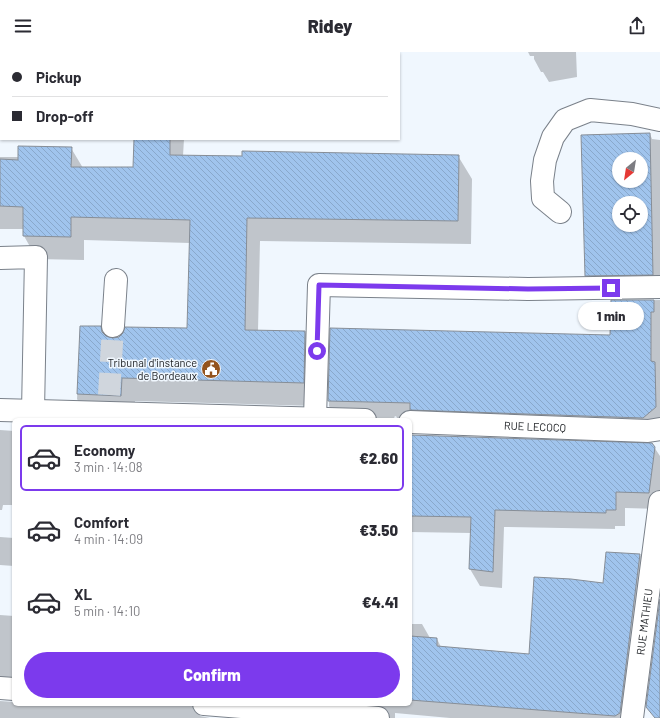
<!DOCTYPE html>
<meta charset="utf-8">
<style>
body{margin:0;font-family:Barlow,sans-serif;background:#f7f7f7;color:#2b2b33;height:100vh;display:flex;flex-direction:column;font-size:15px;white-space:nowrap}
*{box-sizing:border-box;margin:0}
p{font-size:13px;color:#7c7c81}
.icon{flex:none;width:22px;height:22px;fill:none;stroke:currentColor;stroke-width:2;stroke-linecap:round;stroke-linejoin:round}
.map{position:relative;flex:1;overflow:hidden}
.panel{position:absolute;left:12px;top:366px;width:400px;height:288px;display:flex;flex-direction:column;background:#fff;border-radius:6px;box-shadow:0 1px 3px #0004}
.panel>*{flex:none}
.hud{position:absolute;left:0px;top:0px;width:400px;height:88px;box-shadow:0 1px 3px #0004;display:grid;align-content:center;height:88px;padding:0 12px;background:#fff}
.needle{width:26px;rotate:210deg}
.tools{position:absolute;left:612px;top:100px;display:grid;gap:8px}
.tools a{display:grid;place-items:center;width:36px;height:36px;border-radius:50%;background:#fff;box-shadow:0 1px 3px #0004;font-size:20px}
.end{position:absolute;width:18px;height:18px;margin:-9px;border:5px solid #7c3aed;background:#fff;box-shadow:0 0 0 2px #fff}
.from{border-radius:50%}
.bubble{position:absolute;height:28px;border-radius:14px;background:#fff;box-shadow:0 1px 3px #0004;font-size:13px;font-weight:800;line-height:28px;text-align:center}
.hud b{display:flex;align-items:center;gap:14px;height:38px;font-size:15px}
.hud b+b{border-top:1px solid #e1e1e2}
.hud i{width:10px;height:10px;background:#2b2b33}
ul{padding:7px 0 0;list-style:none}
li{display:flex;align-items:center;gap:12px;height:66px;margin:0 8px 6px;padding:0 4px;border:2px solid transparent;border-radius:6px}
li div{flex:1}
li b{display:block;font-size:15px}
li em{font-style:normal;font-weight:800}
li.selected{border-color:#7c3aed}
li>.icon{width:36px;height:36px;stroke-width:1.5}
.action{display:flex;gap:8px;margin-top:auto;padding:8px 12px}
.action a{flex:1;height:46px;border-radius:24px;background:#7c3aed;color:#fff;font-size:16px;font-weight:800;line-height:46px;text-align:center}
header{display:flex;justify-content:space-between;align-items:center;height:52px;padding:0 12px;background:#fff;font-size:18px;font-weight:800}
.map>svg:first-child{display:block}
.shadow{fill:#0003;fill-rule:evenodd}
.building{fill:url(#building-back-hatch);stroke:#878e97;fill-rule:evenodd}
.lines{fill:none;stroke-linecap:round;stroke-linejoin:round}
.minor-tunnel{stroke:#d0d6dd;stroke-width:22;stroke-dasharray:22 11;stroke-linecap:butt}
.minor-casing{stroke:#7a818a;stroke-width:24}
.minor{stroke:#fff;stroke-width:22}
.route{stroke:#7c3aed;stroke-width:5}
.labels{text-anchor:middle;stroke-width:3;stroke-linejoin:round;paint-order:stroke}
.poi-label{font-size:11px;fill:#181b1f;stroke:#f0f7fe;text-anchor:end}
.street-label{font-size:11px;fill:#181b1f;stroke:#f0f7fe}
</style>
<header><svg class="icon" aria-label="menu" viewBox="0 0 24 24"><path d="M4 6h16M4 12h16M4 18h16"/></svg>Ridey<svg class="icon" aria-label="share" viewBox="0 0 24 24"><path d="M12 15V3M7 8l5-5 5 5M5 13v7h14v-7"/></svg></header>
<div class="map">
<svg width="660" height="666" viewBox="0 0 660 666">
<defs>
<pattern id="building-back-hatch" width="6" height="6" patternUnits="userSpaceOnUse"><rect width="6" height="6" fill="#a0c4ed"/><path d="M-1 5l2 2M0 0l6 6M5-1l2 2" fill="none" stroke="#89a8cb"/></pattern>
</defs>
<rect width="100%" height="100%" fill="#f0f7fe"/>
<!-- shadow -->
<path class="shadow" d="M88,0H378V1H88Z
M528,0H576L577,25L549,30L543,20H541L534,7V4H530Z
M650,82L652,87L660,88V239L595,240L586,223L582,84ZM619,107H641V129H619ZM619,151H641V173H619Z
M135,87H184L183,104H458L472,127L471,192L260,189L258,279L305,280L318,304L316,354L135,349L134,368H89L77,347L81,275H100L106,285L113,287L188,277L190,191L84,188V208L37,207L24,184V177H0V105H19L71,96L83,116H134Z
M660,248V377L398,368L396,364L394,365L396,368H337L329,354L331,277L611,284L612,249Z
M0,378L14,379V453H3L2,458H0Z
M410,384L652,392L660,404V457L625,456V474H615V477L504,475L502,536L480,534L470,517L471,481L410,480Z
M0,485L14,486V514L0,513Z
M607,501L640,503L649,518L629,666H450L395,661V666H362L202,660L200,664L210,666H0V649L14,650V652H410V572H422L430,586L437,587L441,595L530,603L604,532Z
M0,563L14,564V638L0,642Z"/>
<!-- building -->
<path class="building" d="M650,81L653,223L585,224L581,83ZM619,107H641V129H619ZM619,151H641V173H619Z
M134,87H170V103L242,104V99L459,103L458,169L247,166L245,278L305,279L304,331L122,326L121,344L77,342L80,274H101L102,280L106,284L113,286L119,285L123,281L125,275L187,276L190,168L71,165V185L23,184V155L0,154V107L18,108V94L72,95L71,115H133Z
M611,248H654V260H651V309L655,310L656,355L643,366L410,358V351L328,349L330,276L610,283Z
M410,383L652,391L655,395L649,441L616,440V458H606V461L495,458L493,520L469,517L471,465L410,464Z
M606,500L640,502L620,661L615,664L410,648V584L437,586V594L529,602L534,525L571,527L603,531Z
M660,547V666H655L646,655Z"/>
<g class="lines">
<!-- minor-tunnel -->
<path class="minor-tunnel" d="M109,343L113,274"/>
<!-- minor casing -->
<g class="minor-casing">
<g id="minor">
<path d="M560,160L543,146L542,129L545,108L553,85L565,68L590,58L632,62L660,68"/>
<path d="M0,206L36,205L33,359"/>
<path d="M113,274L116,228"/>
<path d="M0,358L365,368"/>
<path d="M315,366L319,233L528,237L660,235"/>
<path id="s1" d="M410,370L648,379L660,377"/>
<path d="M0,636L14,637"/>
<path d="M204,652L378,666"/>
<path id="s2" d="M632,666L660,450"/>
</g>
</g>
<!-- minor -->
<use href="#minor" class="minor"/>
</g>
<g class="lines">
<!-- route -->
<path class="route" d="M317,299L319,233L528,237L611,236"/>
</g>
<!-- icons -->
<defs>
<g id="civic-disc" transform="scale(1)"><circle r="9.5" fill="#93531d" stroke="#f0f7fe"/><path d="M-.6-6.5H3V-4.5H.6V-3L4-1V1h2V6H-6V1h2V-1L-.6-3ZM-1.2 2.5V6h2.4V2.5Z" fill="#fff"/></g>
</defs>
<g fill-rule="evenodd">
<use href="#civic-disc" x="211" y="317"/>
</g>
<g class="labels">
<!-- poi labels -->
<g class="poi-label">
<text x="197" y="315">Tribunal d'instance<tspan x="197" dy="13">de Bordeaux</tspan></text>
</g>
<!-- street labels -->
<g class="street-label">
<text dy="4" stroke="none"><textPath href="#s1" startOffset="125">RUE LECOCQ</textPath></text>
<text dy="4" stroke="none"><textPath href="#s2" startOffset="97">RUE MATHIEU</textPath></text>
</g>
</g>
</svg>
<div class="tools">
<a><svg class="needle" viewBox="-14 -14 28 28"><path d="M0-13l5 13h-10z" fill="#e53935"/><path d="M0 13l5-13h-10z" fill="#7c7c81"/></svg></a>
<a><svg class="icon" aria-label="locate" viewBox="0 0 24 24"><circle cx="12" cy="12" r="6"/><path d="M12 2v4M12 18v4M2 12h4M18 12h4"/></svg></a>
</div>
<i class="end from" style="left:317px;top:299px"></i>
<i class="end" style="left:611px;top:236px"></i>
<div class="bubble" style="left:578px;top:250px;width:66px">1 min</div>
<div class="hud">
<b><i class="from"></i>Pickup</b>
<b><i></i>Drop-off</b>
</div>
<section class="panel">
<ul>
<li class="selected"><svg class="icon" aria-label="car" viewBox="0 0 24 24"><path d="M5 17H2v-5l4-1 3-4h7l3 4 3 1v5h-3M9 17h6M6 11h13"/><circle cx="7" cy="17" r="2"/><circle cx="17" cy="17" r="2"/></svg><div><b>Economy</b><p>3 min · 14:08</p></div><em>€2.60</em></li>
<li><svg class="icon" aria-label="car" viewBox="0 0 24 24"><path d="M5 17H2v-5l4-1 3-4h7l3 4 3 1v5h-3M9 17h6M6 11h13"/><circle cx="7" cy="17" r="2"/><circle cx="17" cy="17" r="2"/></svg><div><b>Comfort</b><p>4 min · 14:09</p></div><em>€3.50</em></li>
<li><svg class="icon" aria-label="car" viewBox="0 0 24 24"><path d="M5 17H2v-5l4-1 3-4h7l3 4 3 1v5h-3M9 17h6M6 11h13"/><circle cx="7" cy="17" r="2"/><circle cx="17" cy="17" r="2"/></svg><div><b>XL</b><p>5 min · 14:10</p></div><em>€4.41</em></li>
</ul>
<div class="action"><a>Confirm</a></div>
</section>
</div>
